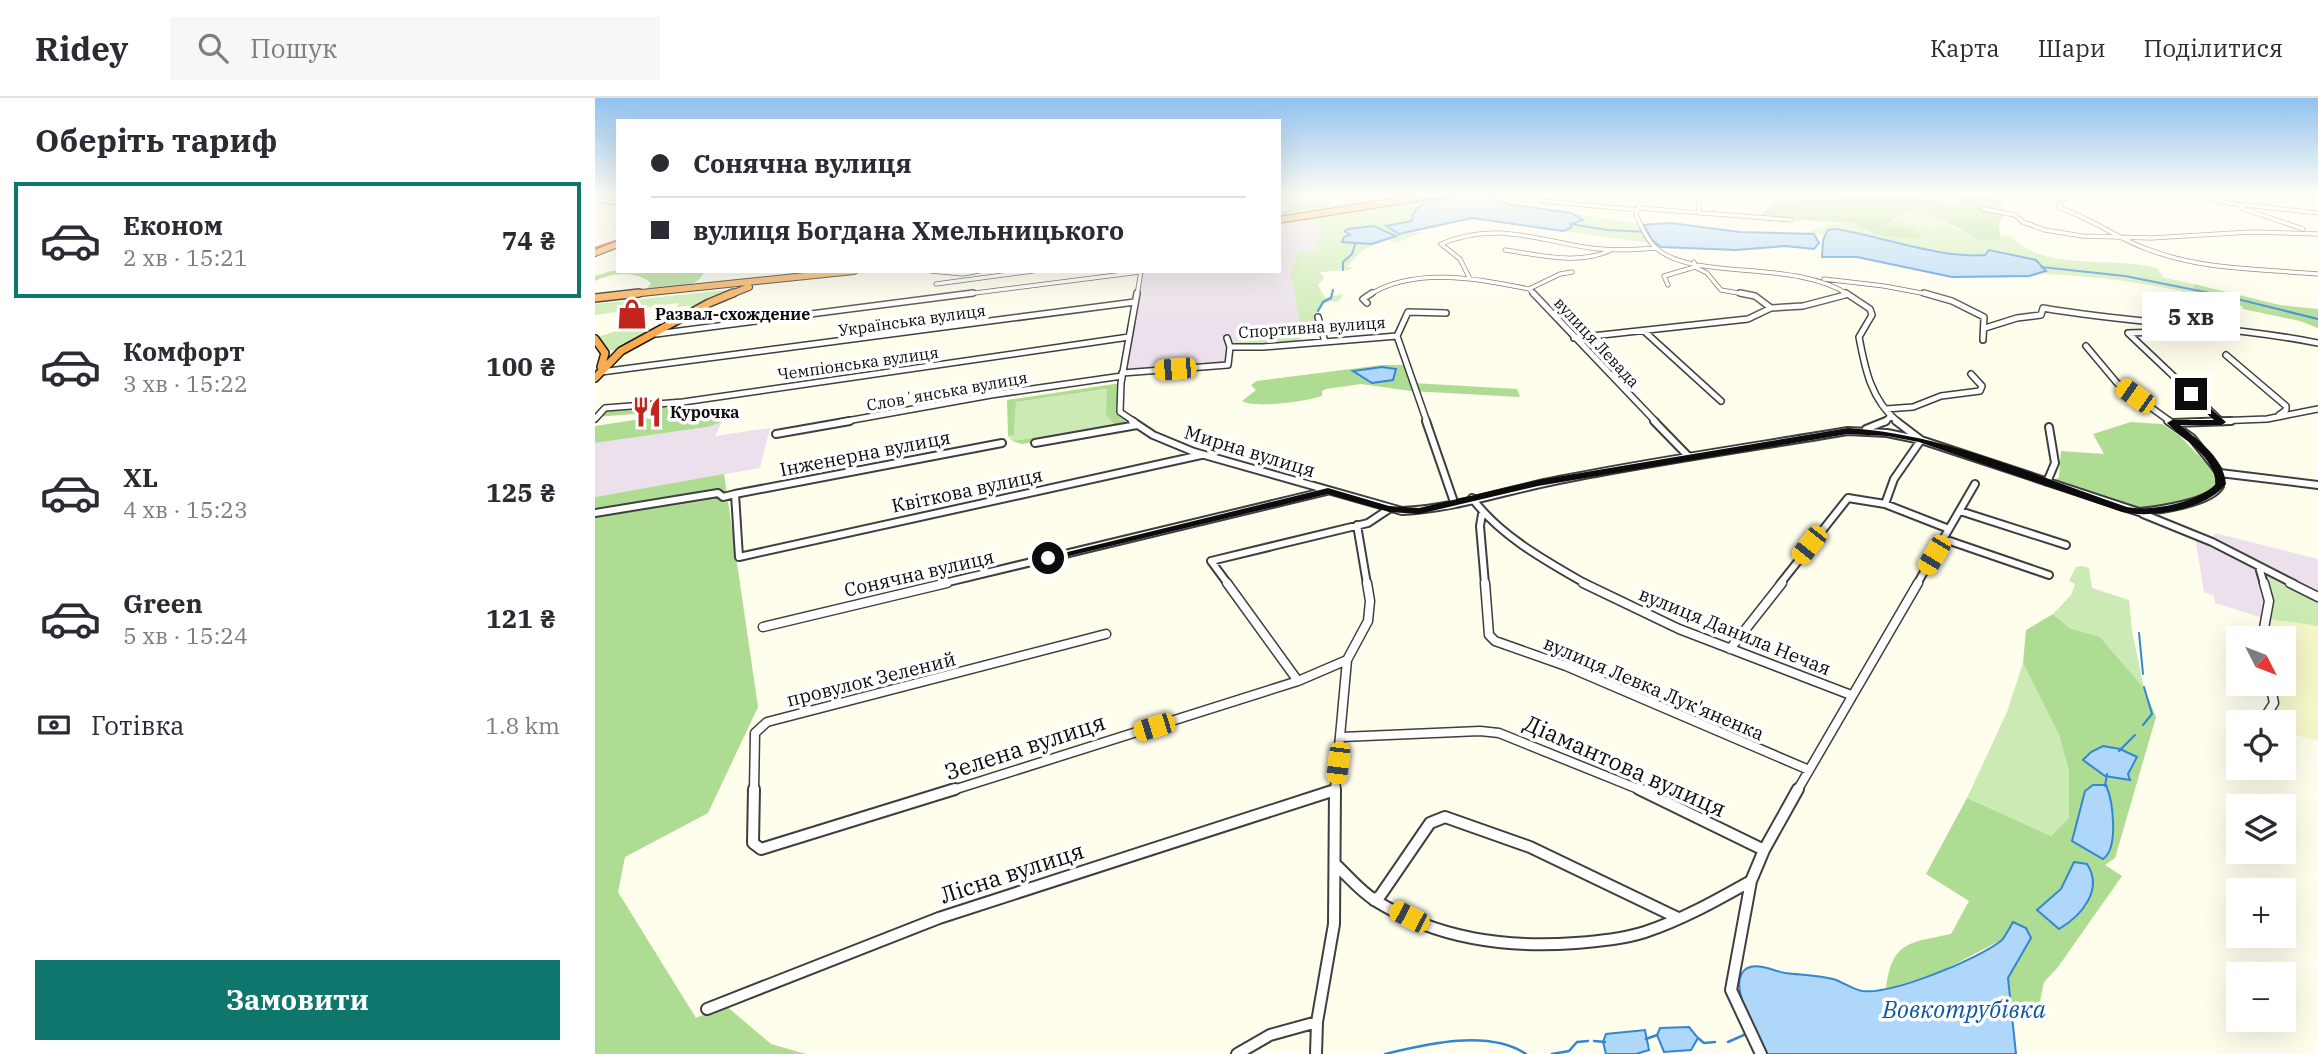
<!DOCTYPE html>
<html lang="uk">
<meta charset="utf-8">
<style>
body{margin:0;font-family:"IBM Plex Serif",serif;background:#f7f7f7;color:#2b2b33;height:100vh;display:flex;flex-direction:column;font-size:26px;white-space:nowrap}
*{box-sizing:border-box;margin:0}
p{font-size:23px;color:#7c7c81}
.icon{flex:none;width:38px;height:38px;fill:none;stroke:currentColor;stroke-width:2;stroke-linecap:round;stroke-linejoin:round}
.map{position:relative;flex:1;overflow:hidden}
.sheet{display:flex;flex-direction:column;background:#fff;width:595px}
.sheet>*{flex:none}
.hud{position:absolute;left:21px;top:21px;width:665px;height:154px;border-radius:0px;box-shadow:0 7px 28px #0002;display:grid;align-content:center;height:154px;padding:0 35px;background:#fff}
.needle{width:46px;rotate:132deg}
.controls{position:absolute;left:1631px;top:528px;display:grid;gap:14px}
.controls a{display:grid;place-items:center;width:70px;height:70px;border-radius:0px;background:#fff;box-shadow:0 7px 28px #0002;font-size:35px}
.end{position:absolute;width:32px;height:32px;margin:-16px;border:9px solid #0c0c0c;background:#fff;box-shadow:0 0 0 4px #fff}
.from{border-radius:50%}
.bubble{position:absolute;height:49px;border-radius:0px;background:#fff;box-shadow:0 7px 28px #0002;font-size:23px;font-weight:700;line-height:49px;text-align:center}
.car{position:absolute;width:21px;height:42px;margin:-21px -10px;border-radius:9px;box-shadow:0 0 5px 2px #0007;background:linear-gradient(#f5c518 24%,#345 0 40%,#f5c518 0 76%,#345 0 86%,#f5c518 0)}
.hud b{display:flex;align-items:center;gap:24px;height:66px;font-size:26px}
.hud b+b{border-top:2px solid #e1e1e2}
.hud i{width:18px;height:18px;background:#2b2b33}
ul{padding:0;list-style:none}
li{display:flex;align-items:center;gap:21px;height:116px;margin:0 14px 10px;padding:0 21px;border:4px solid transparent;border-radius:0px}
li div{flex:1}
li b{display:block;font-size:26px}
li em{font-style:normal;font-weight:700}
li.current{border-color:#0f766e}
li>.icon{width:63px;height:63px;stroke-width:1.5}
h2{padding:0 35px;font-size:32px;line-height:84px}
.pay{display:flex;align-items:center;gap:18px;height:77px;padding:0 35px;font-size:26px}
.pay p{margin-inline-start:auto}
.action{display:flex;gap:14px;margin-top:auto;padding:14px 35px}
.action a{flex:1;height:80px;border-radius:0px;background:#0f766e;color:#fff;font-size:28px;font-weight:700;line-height:80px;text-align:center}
header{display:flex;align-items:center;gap:42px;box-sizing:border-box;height:98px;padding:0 35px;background:#fff;border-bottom:2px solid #e1e1e2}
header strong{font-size:33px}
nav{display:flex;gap:38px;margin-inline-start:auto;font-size:24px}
.search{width:490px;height:63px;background:#f7f7f7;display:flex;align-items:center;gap:18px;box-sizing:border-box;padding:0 24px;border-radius:0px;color:#7c7c81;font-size:26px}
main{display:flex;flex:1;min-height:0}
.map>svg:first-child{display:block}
.industrial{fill:#ebe0ec}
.farmland{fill:#f6f6cb}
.green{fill:#ccebb4;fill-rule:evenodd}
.forest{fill:#aedc92;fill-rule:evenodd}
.pitch{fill:#dff2c6}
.water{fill:#aed7f9;stroke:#3286d3;stroke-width:2}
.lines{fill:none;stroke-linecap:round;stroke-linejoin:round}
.stream-far1{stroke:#3286d3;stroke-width:2}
.stream{stroke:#3286d3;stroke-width:2.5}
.minor-far4-casing{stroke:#3f3f3f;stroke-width:5}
.minor-far3-casing{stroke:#3f3f3f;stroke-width:8}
.minor-far2-casing{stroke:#3f3f3f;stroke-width:10}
.minor-far1-casing{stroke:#3f3f3f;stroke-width:11}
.minor-casing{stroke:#3f3f3f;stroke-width:14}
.highway-far1-casing{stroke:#1d1d1d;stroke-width:8}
.highway-casing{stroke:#1d1d1d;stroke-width:10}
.minor-far4{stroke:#fff;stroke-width:3.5}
.minor-far3{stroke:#fff;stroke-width:5}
.minor-far2{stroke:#fff;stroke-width:6}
.minor-far1{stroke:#fff;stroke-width:8}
.minor{stroke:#fff;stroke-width:10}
.highway-far1{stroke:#fbab4e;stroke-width:6}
.highway{stroke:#fbab4e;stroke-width:7}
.tram{stroke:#c2241e;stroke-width:2}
.route{fill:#0c0c0c}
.labels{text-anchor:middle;stroke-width:7;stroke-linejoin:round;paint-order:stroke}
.far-poi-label{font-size:16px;font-weight:bold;fill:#0c0c0c;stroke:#fff;text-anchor:start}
.far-street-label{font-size:16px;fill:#0c0c0c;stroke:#fff}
.street-label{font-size:19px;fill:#0c0c0c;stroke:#fff}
.near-street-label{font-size:23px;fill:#0c0c0c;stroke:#fff}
.near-water-label{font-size:24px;font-style:italic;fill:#1057a3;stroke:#fff}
</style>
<header>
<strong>Ridey</strong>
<div class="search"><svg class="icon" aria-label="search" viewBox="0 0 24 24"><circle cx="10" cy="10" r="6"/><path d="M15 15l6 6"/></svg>Пошук</div>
<nav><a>Карта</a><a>Шари</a><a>Поділитися</a></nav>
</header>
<main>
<section class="sheet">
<h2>Оберіть тариф</h2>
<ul>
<li class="current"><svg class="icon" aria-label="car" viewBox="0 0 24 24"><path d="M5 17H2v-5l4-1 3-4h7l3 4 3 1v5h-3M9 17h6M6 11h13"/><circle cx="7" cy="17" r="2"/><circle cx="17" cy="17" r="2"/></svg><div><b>Економ</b><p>2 хв · 15:21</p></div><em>74 ₴</em></li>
<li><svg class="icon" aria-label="car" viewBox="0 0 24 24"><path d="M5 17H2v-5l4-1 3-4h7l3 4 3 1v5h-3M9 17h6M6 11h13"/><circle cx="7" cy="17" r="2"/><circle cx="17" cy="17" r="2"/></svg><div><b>Комфорт</b><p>3 хв · 15:22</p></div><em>100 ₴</em></li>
<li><svg class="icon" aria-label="car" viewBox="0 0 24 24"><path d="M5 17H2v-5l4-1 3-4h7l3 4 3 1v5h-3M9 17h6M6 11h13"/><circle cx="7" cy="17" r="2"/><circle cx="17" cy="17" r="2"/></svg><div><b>XL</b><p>4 хв · 15:23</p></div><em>125 ₴</em></li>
<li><svg class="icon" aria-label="car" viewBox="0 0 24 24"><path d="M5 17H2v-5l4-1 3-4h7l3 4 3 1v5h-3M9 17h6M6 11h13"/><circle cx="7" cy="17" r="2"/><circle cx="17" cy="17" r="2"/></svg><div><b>Green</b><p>5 хв · 15:24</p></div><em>121 ₴</em></li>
</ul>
<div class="pay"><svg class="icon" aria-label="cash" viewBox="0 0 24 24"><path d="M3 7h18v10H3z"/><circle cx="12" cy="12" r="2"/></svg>Готівка<p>1.8 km</p></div>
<div class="action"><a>Замовити</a></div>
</section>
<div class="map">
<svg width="1723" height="956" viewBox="0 0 1723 956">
<rect width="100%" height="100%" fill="#fffdec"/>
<!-- industrial -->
<path class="industrial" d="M717,119L726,128L721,154L697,175L705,225L681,240L636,245L633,267L527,275L546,173H684V124Z
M127,324L120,338L175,330L165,370L0,399V345L112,329Z
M1620,435L1723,461V497L1618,443Z
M1600,438L1663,470L1672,502L1668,520L1620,505L1619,498L1609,494Z"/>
<!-- farmland -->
<path class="farmland" d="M1668,520L1723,528V643L1689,634V625H1660L1676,603L1673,586H1689V541H1665Z"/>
<!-- green -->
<path class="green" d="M761,97H823L684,119L732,111L734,107L768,99Z
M849,97H869C849,102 819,100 817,123L793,127L804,136L830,134L800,145L795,142C775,146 764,154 752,169H758L754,172L725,174L729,180L723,187L730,200L748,196L744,203L731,204L722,214L726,234L705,235L706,246L635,249L636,245L681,240L679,228L705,225L696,175L703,155L721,153L726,128L717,119ZM779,128L801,138C783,147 765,150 749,139L755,137L751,133Z
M1333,112L1343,115L1342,121C1355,124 1361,133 1374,135C1387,138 1402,136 1416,138C1447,174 1519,158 1562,170L1569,180L1599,186L1598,196C1548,184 1500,178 1449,176L1451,173L1438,161L1401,152H1394L1390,157C1345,161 1286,137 1241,131L1233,132L1230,137L1210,135L1239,126L1253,125L1266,128L1273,135L1327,138L1317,130L1290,128L1307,115Z
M977,115L1050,127L1060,146L968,133L976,130L975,126L986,119Z
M150,190L103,207L82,209L84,205L0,217V206Z
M50,229L55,230L53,235L22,253L14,252L3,239L24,232Z
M513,291L522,328L430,343H417L413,338L419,336L421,304Z
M1487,468L1494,470L1497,490L1534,502L1537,533L1549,590L1505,539L1474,530L1458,516L1476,497L1480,486L1474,483L1481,469Z
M1663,470L1723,503V528L1668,520L1671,502Z
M1428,565L1464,637L1474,673V720L1456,738L1372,700L1412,614Z"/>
<!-- forest -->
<path class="forest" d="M695,97H703L694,105L733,102L734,107L732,111L684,118V113L696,111L684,101Z
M1240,97H1313L1361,106L1366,97H1415L1414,102L1403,99L1410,114L1404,126L1405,141C1382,149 1363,125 1342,121L1343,115C1323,109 1306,114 1290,128L1317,130L1327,138L1324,141L1281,137L1257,125L1168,120V114L1176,107V103L1245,101Z
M16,173L109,174C103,193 67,190 51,192L56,185C40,172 17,175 0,183V178Z
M1599,186L1685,207L1723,211V230L1705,223L1648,211L1647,208L1626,205L1622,208L1597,203Z
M787,267H810L818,285L922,291L925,299L816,293L766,286L731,291L727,293V298C712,303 660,311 647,303L661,292L656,287L662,283Z
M526,285L523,310L542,327L427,346L417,343L521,328L511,317L512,291L421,304L419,337L413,338L412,302Z
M86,305L127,324L112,329L0,345V328L59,319L67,312L49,309L40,316L0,319L6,311Z
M1536,324L1567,326L1585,338L1623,378L1624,386C1610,399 1567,415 1547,413C1519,409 1485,393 1457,385L1464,379L1466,353L1509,356L1498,336Z
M129,376L163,609L113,715L30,759L23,794L101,920L130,907L176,946L211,956H0V399Z
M1458,516L1474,530L1505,539L1549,590L1561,619L1520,760L1510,767L1527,778L1463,869L1449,884L1444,908L1432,920L1415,916L1413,880L1436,840L1408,841L1345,874L1291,891C1297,843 1314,845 1356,836L1374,803L1331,776L1372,700L1456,738L1474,720V673L1464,637L1428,565L1431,532ZM1496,654L1533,676L1535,681L1510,678L1488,662ZM1490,693L1515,696L1519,720L1515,753L1488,707ZM1479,764L1464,831L1442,812L1466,791Z"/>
<!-- pitch -->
<path class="pitch" d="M1307,115L1353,123L1343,131L1297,122Z"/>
<!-- water -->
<path class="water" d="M869,97H891L912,106L977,115L988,122L976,126V130L968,133L877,120L804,136L791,128L817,123C818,100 849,102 869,97Z
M1075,125L1145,134L1219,136L1224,145L1219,151L1190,148L1141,152L1066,149L1057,142L1049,127Z
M779,128L801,138L777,146L747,144L749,139L755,137L750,133L753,131Z
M1241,131C1285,138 1346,161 1390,157L1394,152L1441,162L1451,173L1434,178L1357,179L1262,159H1227L1228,142L1233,132Z
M787,269L801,271L798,282L777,285L758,273Z
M1508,648L1525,651L1542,659L1533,676L1535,682L1510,678L1488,662L1496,654Z
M1498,687H1511C1518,703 1524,750 1508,761L1477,743L1490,693Z
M1479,764L1492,766C1509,792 1486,818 1464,831L1442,812L1466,791Z
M1418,824L1431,830L1436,840L1413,880L1421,956H1171C1164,937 1137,895 1146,877C1154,860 1178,873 1190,875C1206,877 1221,877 1238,881C1248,884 1257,891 1267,893C1296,897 1384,861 1407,842C1411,837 1415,829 1418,824Z
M1094,929L1103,940L1096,952L1069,954L1062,937L1065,930Z
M1050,932L1054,952L1041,956H1011L1008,944L1011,936Z"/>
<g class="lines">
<!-- stream-far1 -->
<path class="stream-far1" d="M976,126L1012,132L1053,134
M1446,169L1530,178L1630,198
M748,172V164L757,156L760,147
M1642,201L1723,221
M723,213L728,204L736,200L738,192
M1544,535L1548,576
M1548,627L1557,616L1549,589
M1524,653L1540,637
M1510,688L1512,676"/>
<!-- stream -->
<path class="stream" d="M1103,940L1109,945L1120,944
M1051,941L1062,937
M999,943L1010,944
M1133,944L1151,936
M790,956C832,946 893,931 931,956
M957,956L974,953L982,944L993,943"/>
<!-- minor-far4 casing -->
<g class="minor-far4-casing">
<path id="minor-far4" d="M1048,97L1041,117C1046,128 1052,142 1061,150C1100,184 1198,160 1254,197
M1104,97V115
M1481,97L1467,101L1464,110C1495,119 1521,140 1552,151C1606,172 1665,171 1723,176
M1602,97L1633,105L1723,115
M1704,97L1723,102
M0,102L23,105
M948,103L1043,112
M1043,110L1197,122
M1646,110L1708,131
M1388,111L1420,117L1428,124L1450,132L1487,138L1556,140L1656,134L1722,136
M910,152C944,157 981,167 1014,153
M1099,164L1100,169L1112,175L1126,192L1155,197
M336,173L368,176L384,173
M874,179L865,161L846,146C900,123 941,142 996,150C1018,153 1039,152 1061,150
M1229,181L1289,188L1337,197
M341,186L438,173
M1073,187L1069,178L1100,169
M934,191L965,176L977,174
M364,197L545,174
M542,197L546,173
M774,197C821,168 883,181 934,191L940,197"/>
</g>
<!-- minor-far3 casing -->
<g class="minor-far3-casing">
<path id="minor-far3" d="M938,195L1061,324
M1145,195L1160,198L1176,210
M1251,195L1275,211L1277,217L1264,239C1270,271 1276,302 1303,324
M1329,195L1357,203L1389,219L1388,242
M772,205L768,201L777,195
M723,219L730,244
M1562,223L1565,234L1533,235L1627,324
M1390,230L1422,220L1446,217L1448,210C1539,226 1632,227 1723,245
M1049,233L1126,303
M61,236L378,195
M979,240L1153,221L1176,210L1208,208L1250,197
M1491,248L1522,285L1576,324
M635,249H668L802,238
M1631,257L1691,308V312L1684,317
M6,274L540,204
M527,275L633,267L635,249L632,240
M1291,311L1318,309L1346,298L1385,293L1387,288L1376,276
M0,321L10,310L88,304L534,239
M246,324L396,297L527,278
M540,324L525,314L526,285L542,195
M832,324L802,238L813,214L851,215
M1290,324L1295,319
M1595,324L1672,321L1723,311"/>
</g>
<!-- minor-far2 casing -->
<g class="minor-far2-casing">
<path id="minor-far2" d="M537,323L558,337L599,354L807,413C859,411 912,392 964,382C1060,363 1157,349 1253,333L1292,335L1326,342L1544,414C1564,412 1615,405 1625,388V375L1723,387
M831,323L859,404
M1059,323L1093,358
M1301,323L1326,342L1299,381L1290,406L1354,431
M1573,323L1597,340L1625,375
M1578,325L1636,323
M1271,331L1291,323
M181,336L255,323
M440,345L542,327
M1452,384L1460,365L1454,329
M140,396L407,345
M877,400C905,438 951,463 991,486
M1365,413L1471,447
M0,415L123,395L128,399L140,396L144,459L606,357
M887,416L885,428L890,486
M1548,416L1617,444L1699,486
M762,427L772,486
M1349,441L1454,477
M1664,469L1669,486
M345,486L732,393
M633,486L616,463L773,425L794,411
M1185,486L1253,400L1290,406
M1322,486L1380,386"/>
</g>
<!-- minor-far1 casing -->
<g class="minor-far1-casing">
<path id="minor-far1" d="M632,485L703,583
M890,485L894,537L900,543L971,568L1214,672
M988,485L1084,531L1256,597
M1695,485L1723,499
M168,529L352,485
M1667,541L1674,503L1669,485
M1135,551L1187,485
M1666,625L1679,605L1675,586
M747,639L885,633L904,635L1048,693
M159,693L160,635L172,624L511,536
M355,693L703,583L752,562
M736,693L740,692
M740,693L752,562L773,523L775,503L772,485
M1202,693L1323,485"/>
</g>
<!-- minor casing -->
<g class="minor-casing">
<path id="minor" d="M159,691L158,745L166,751L360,691
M1044,691L1169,752
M741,767C754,779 765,793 781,803C843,841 910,850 981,845C1005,843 1028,841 1050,834C1087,822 1122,802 1156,783
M779,802L785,798L835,725L850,719L935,749L1083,820
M112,911L344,820L740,692
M642,956L675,937L722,924
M721,956L722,924L739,826L740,691
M1166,956L1136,892L1156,783L1169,752L1203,691"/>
</g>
<!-- highway-far1 casing -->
<g class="highway-far1-casing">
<path id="highway-far1" d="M684,122L841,97
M0,155L23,146
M27,197L259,173
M134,197L154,189"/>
</g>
<!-- highway casing -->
<g class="highway-casing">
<path id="highway" d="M0,200L44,195
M0,241L10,255L6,269
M0,280L26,253L114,205L138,195"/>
</g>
<!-- minor-far4 -->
<use href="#minor-far4" class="minor-far4"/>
<!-- minor-far3 -->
<use href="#minor-far3" class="minor-far3"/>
<!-- minor-far2 -->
<use href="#minor-far2" class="minor-far2"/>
<!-- minor-far1 -->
<use href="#minor-far1" class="minor-far1"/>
<!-- minor -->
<use href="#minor" class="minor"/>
<!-- highway-far1 -->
<use href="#highway-far1" class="highway-far1"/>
<!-- highway -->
<use href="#highway" class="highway"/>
<!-- tram -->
<path class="tram" d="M0,150L23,142"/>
</g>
<!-- sky -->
<linearGradient id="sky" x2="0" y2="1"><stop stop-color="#91c2ef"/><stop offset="0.42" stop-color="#fffef6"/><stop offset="1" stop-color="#fffef6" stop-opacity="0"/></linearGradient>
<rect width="1723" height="230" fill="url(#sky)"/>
<!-- route -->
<path class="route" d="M1596,293L1631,324L1627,327H1585C1604,343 1629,360 1631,386C1612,411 1557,421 1527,414L1324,344L1292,338L1253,336L943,388L824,416L794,414L733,396L453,463L448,460L733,390L794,408L824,410L943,382L1253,330C1350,336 1441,378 1532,409C1557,414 1604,404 1621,386C1619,358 1590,343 1572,325L1577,322H1619L1593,298Z"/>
<!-- icons -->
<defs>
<g id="shop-bare" transform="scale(2.415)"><path d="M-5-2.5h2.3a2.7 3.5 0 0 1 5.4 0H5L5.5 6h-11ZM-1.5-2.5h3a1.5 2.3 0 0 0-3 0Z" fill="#c2241e" stroke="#fff" stroke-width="2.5" paint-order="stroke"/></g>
<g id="restaurant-bare" transform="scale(2.415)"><path d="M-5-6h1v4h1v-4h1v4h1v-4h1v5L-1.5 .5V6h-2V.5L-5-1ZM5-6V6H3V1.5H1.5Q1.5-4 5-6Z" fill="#c2241e" stroke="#fff" stroke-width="2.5" paint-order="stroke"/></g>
</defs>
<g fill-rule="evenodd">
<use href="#shop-bare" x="37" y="216"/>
<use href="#restaurant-bare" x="52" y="314"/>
</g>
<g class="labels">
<!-- far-poi labels -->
<g class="far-poi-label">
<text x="60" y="222">Развал-схождение</text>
<text x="75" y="320">Курочка</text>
</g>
<!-- far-street labels -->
<g class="far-street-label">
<text transform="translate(317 222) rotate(-8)" y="6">Українська вулиця</text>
<text transform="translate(717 229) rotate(-4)" y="6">Спортивна вулиця</text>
<text transform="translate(1002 244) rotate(47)" y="6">вулиця Левада</text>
<text transform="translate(263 265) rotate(-8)" y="6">Чемпіонська вулиця</text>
<text transform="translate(352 293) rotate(-10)" y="6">Словʼянська вулиця</text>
</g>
<!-- street labels -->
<g class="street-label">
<text transform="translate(655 353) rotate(17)" y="7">Мирна вулиця</text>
<text transform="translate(270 355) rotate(-11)" y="7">Інженерна вулиця</text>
<text transform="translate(372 392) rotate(-12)" y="7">Квіткова вулиця</text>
<text transform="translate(324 475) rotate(-13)" y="7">Сонячна вулиця</text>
<text transform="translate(1140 533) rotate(22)" y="7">вулиця Данила Нечая</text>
<text transform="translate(276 581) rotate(-14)" y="7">провулок Зелений</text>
<text transform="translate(1059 590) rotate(23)" y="7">вулиця Левка Лук'яненка</text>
</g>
<!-- near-street labels -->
<g class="near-street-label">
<text transform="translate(430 649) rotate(-18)" y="8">Зелена вулиця</text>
<text transform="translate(1030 668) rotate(24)" y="8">Діамантова вулиця</text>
<text transform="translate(417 775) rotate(-18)" y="8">Лісна вулиця</text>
</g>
<!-- near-water labels -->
<g class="near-water-label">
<text x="1369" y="920">Вовкотрубівка</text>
</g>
</g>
</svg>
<div class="controls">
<a><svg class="needle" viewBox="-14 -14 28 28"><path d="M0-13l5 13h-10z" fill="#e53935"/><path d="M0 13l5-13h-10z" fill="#7c7c81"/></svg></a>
<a><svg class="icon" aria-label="locate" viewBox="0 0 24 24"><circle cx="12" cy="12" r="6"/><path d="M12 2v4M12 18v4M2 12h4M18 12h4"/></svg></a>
<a><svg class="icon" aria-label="layers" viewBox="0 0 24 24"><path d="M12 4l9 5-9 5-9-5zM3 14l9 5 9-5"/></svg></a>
<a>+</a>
<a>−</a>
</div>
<i class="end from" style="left:453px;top:460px"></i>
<i class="end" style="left:1596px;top:296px"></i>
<div class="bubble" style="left:1547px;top:194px;width:98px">5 хв</div>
<i class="car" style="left:580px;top:271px;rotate:265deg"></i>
<i class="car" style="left:1540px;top:298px;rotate:305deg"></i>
<i class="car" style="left:1214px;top:447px;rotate:218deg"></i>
<i class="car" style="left:1339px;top:457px;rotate:211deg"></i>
<i class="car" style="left:559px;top:629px;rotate:253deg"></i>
<i class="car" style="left:743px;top:665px;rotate:187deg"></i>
<i class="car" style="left:814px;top:819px;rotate:297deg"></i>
<div class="hud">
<b><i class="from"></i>Сонячна вулиця</b>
<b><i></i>вулиця Богдана Хмельницького</b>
</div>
</div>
</main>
